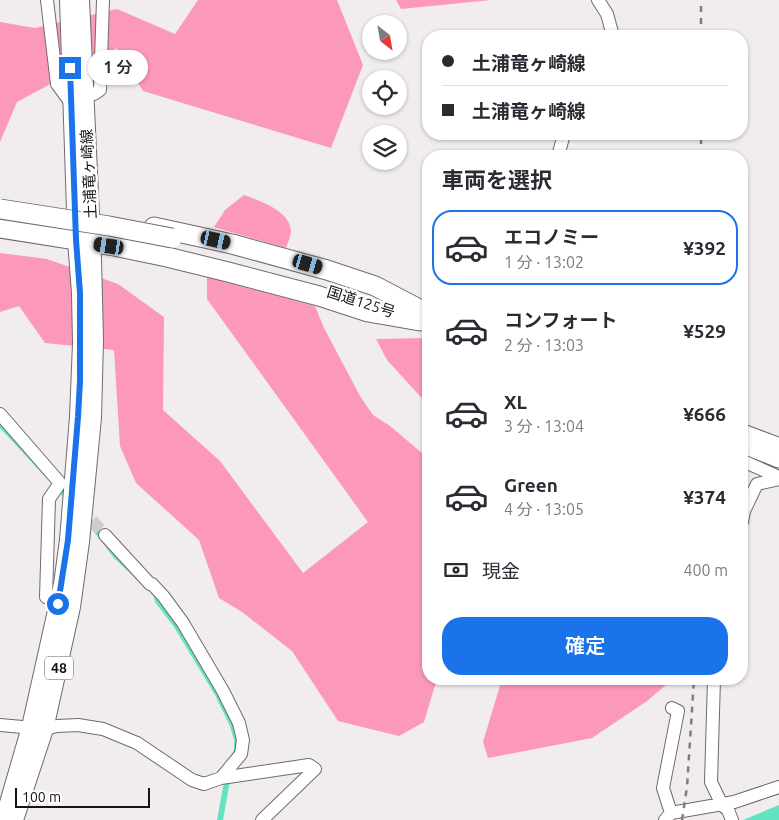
<!DOCTYPE html>
<html lang="ja">
<meta charset="utf-8">
<style>
body{margin:0;font-family:Ubuntu,"Noto Sans JP",sans-serif;background:#f2f2f3;color:#2b2b33;height:100vh;display:flex;flex-direction:column;font-size:19px;white-space:nowrap}
*{box-sizing:border-box;margin:0}
p{font-size:16px;color:#7c7c81}
.icon{flex:none;width:28px;height:28px;fill:none;stroke:currentColor;stroke-width:2;stroke-linecap:round;stroke-linejoin:round}
.map{position:relative;flex:1;overflow:hidden}
.sheet{position:absolute;left:422px;top:150px;width:326px;height:535px;display:flex;flex-direction:column;background:#fff;border-radius:20px;box-shadow:0 1px 4px #0004}
.sheet>*{flex:none}
.banner{position:absolute;left:422px;top:30px;width:326px;height:110px;border-radius:20px;box-shadow:0 1px 4px #0004;display:grid;align-content:center;height:110px;padding:0 20px;background:#fff}
.needle{width:32px;rotate:149deg}
.controls{position:absolute;left:362px;top:15px;display:grid;gap:10px}
.controls a{display:grid;place-items:center;width:45px;height:45px;border-radius:50%;background:#fff;box-shadow:0 1px 4px #0004;font-size:25px}
.scale{position:absolute;left:15px;bottom:12px;width:135px;box-sizing:border-box;padding-left:5px;border:2px solid #151314;border-top:0;font-size:14px;line-height:18px;white-space:nowrap;color:#151314;-webkit-text-stroke:4px #fff;paint-order:stroke}
.end{position:absolute;width:22px;height:22px;margin:-11px;border:6px solid #1a73e8;background:#fff;box-shadow:0 0 0 2px #fff}
.from{border-radius:50%}
.bubble{position:absolute;height:35px;border-radius:18px;background:#fff;box-shadow:0 1px 4px #0004;font-size:16px;font-weight:600;line-height:35px;text-align:center}
.car{position:absolute;width:15px;height:30px;margin:-15px -8px;border-radius:6px;box-shadow:0 0 4px 1px #0007;background:linear-gradient(#222 24%,#8ab4d8 0 40%,#222 0 76%,#8ab4d8 0 86%,#222 0)}
.banner b{display:flex;align-items:center;gap:18px;height:48px;font-size:19px}
.banner b+b{border-top:1px solid #e1e1e2}
.banner i{width:12px;height:12px;background:#2b2b33}
ul{padding:0;list-style:none}
li{display:flex;align-items:center;gap:15px;height:75px;margin:0 10px 8px;padding:0 10px;border:2px solid transparent;border-radius:20px}
li div{flex:1}
li b{display:block;font-size:19px}
li em{font-style:normal;font-weight:600}
li.current{border-color:#1a73e8}
li>.icon{width:45px;height:45px;stroke-width:1.5}
h2{padding:0 20px;font-size:22px;line-height:60px}
.pay{display:flex;align-items:center;gap:12px;height:55px;padding:0 20px;font-size:19px}
.pay p{margin-inline-start:auto}
.cta{display:flex;gap:10px;margin-top:auto;padding:10px 20px}
.cta a{flex:1;height:58px;border-radius:20px;background:#1a73e8;color:#fff;font-size:20px;font-weight:600;line-height:58px;text-align:center}
.map>svg:first-child{display:block}
.forest{fill:#fc98ba}
.water{fill:#63e4c1}
.lines{fill:none;stroke-linecap:round;stroke-linejoin:round}
.minor-tunnel{stroke:#d0cbcd;stroke-width:12;stroke-dasharray:12 6;stroke-linecap:butt}
.minor-casing{stroke:#6f6b6c;stroke-width:14}
.major-casing{stroke:#6f6b6c;stroke-width:18}
.highway-casing{stroke:#6f6b6c;stroke-width:21}
.minor{stroke:#fff;stroke-width:12}
.major{stroke:#fff;stroke-width:16}
.highway{stroke:#fff;stroke-width:19}
.rail{stroke:#817d7f;stroke-width:2.5;stroke-dasharray:6 6;stroke-linecap:butt}
.highway-bridge-casing{stroke:#6f6b6c;stroke-width:21;stroke-linecap:butt}
.highway-bridge{stroke:#fff;stroke-width:19}
.route{stroke:#1a73e8;stroke-width:6}
.labels{text-anchor:middle;stroke-width:5;stroke-linejoin:round;paint-order:stroke}
.shield{fill:#fff;stroke:#5b5a5a;stroke-width:1}
.shield-label{font-size:14px;font-weight:bold;fill:#151314}
.street-label{font-size:15px;fill:#151314;stroke:#fff}
</style>
<div class="map">
<svg width="779" height="820" viewBox="0 0 779 820">
<rect width="100%" height="100%" fill="#f1ecee"/>
<!-- forest -->
<path class="forest" d="M198,0H337L363,65L331,148L143,91L117,48L17,102L0,142V22L35,28L117,9L175,34Z
M396,0H491L401,9Z
M244,195C260,201 291,211 291,232C290,237 288,243 286,248L214,227L225,210Z
M0,253L47,259L118,284L164,317L163,410L220,461L303,573L368,522L207,299V277L315,306L324,328L360,396L373,415L390,426L429,459V679H437L424,722L399,736L338,721L292,651L242,612L219,598L199,540L136,483L120,446L114,350L45,343L19,306L0,312Z
M427,338L429,342V406L387,360L376,339Z
M502,679H673L647,701L592,738L488,758L483,742Z"/>
<!-- water -->
<path class="water" d="M0,418L118,553L152,587L220,692L240,740L234,768L229,786L223,820H217L223,787L234,749V740L230,726L215,695L174,627L155,602L153,592H150L113,557L100,539L52,484L0,428Z
M779,805V820H743Z"/>
<g class="lines">
<!-- minor-tunnel -->
<path class="minor-tunnel" d="M80,507L105,535"/>
<!-- minor casing -->
<g class="minor-casing">
<path id="minor" d="M47,0L57,84L71,103
M598,0L607,14L613,36
M85,96L94,94L100,90L103,0
M558,156L564,134
M0,414L60,483L49,499L46,597L58,604
M742,430L779,444
M743,461L779,477
M742,522L744,511L757,484L779,479
M105,535L150,584H152L164,597L183,623L223,691L239,723L243,740L241,754L221,778
M714,679L711,782L722,805L728,810L732,820
M0,725L45,729L57,726L78,725L103,729L137,743L192,780L204,784L221,778L309,765L315,769L262,820
M671,813L734,802L779,787
M665,820L671,813L663,788L678,711L672,708"/>
</g>
<!-- major casing -->
<g class="major-casing">
<path id="major" d="M3,820L30,727L62,584L68,540L78,417L81,343L80,293L76,240L68,0
M15,820L45,729L72,607L81,542L93,418L95,340L93,259L81,0"/>
</g>
<!-- highway casing -->
<g class="highway-casing">
<path id="highway" d="M154,227L232,244L327,270L375,286L417,308
M0,228L114,246L167,257L228,272L319,296L368,312L420,321
M742,443L779,458"/>
</g>
<!-- minor -->
<use href="#minor" class="minor"/>
<!-- major -->
<use href="#major" class="major"/>
<!-- highway -->
<use href="#highway" class="highway"/>
<!-- rail -->
<path class="rail" d="M701,36V0
M701,156V134
M682,820L687,787L694,679"/>
<!-- highway-bridge casing -->
<g class="highway-bridge-casing">
<path id="highway-bridge" d="M0,209L109,226L172,238"/>
</g>
<!-- highway-bridge -->
<use href="#highway-bridge" class="highway-bridge"/>
</g>
<g class="lines">
<!-- route -->
<path class="route" d="M58,604L68,540L78,417L80,381V293L76,240L70,68"/>
</g>
<g class="labels">
<!-- shield labels -->
<rect class="shield" x="45" y="656.5" width="28" height="23" rx="4"/>
<g class="shield-label">
<text x="59" y="673">48</text>
</g>
<!-- street labels -->
<g class="street-label">
<text transform="translate(89 174) rotate(-93)" y="5">土浦竜ヶ崎線</text>
<text transform="translate(361 302) rotate(18)" y="5">国道125号</text>
</g>
</g>
</svg>
<div class="controls">
<a><svg class="needle" viewBox="-14 -14 28 28"><path d="M0-13l5 13h-10z" fill="#e53935"/><path d="M0 13l5-13h-10z" fill="#7c7c81"/></svg></a>
<a><svg class="icon" aria-label="locate" viewBox="0 0 24 24"><circle cx="12" cy="12" r="6"/><path d="M12 2v4M12 18v4M2 12h4M18 12h4"/></svg></a>
<a><svg class="icon" aria-label="layers" viewBox="0 0 24 24"><path d="M12 4l9 5-9 5-9-5zM3 14l9 5 9-5"/></svg></a>
</div>
<div class="scale">100 m</div>
<i class="end from" style="left:58px;top:604px"></i>
<i class="end" style="left:70px;top:68px"></i>
<div class="bubble" style="left:88px;top:50px;width:60px">1 分</div>
<i class="car" style="left:216px;top:240px;rotate:103deg"></i>
<i class="car" style="left:109px;top:246px;rotate:279deg"></i>
<i class="car" style="left:308px;top:264px;rotate:106deg"></i>
<div class="banner">
<b><i class="from"></i>土浦竜ヶ崎線</b>
<b><i></i>土浦竜ヶ崎線</b>
</div>
<section class="sheet">
<h2>車両を選択</h2>
<ul>
<li class="current"><svg class="icon" aria-label="car" viewBox="0 0 24 24"><path d="M5 17H2v-5l4-1 3-4h7l3 4 3 1v5h-3M9 17h6M6 11h13"/><circle cx="7" cy="17" r="2"/><circle cx="17" cy="17" r="2"/></svg><div><b>エコノミー</b><p>1 分 · 13:02</p></div><em>¥392</em></li>
<li><svg class="icon" aria-label="car" viewBox="0 0 24 24"><path d="M5 17H2v-5l4-1 3-4h7l3 4 3 1v5h-3M9 17h6M6 11h13"/><circle cx="7" cy="17" r="2"/><circle cx="17" cy="17" r="2"/></svg><div><b>コンフォート</b><p>2 分 · 13:03</p></div><em>¥529</em></li>
<li><svg class="icon" aria-label="car" viewBox="0 0 24 24"><path d="M5 17H2v-5l4-1 3-4h7l3 4 3 1v5h-3M9 17h6M6 11h13"/><circle cx="7" cy="17" r="2"/><circle cx="17" cy="17" r="2"/></svg><div><b>XL</b><p>3 分 · 13:04</p></div><em>¥666</em></li>
<li><svg class="icon" aria-label="car" viewBox="0 0 24 24"><path d="M5 17H2v-5l4-1 3-4h7l3 4 3 1v5h-3M9 17h6M6 11h13"/><circle cx="7" cy="17" r="2"/><circle cx="17" cy="17" r="2"/></svg><div><b>Green</b><p>4 分 · 13:05</p></div><em>¥374</em></li>
</ul>
<div class="pay"><svg class="icon" aria-label="cash" viewBox="0 0 24 24"><path d="M3 7h18v10H3z"/><circle cx="12" cy="12" r="2"/></svg>現金<p>400 m</p></div>
<div class="cta"><a>確定</a></div>
</section>
</div>
